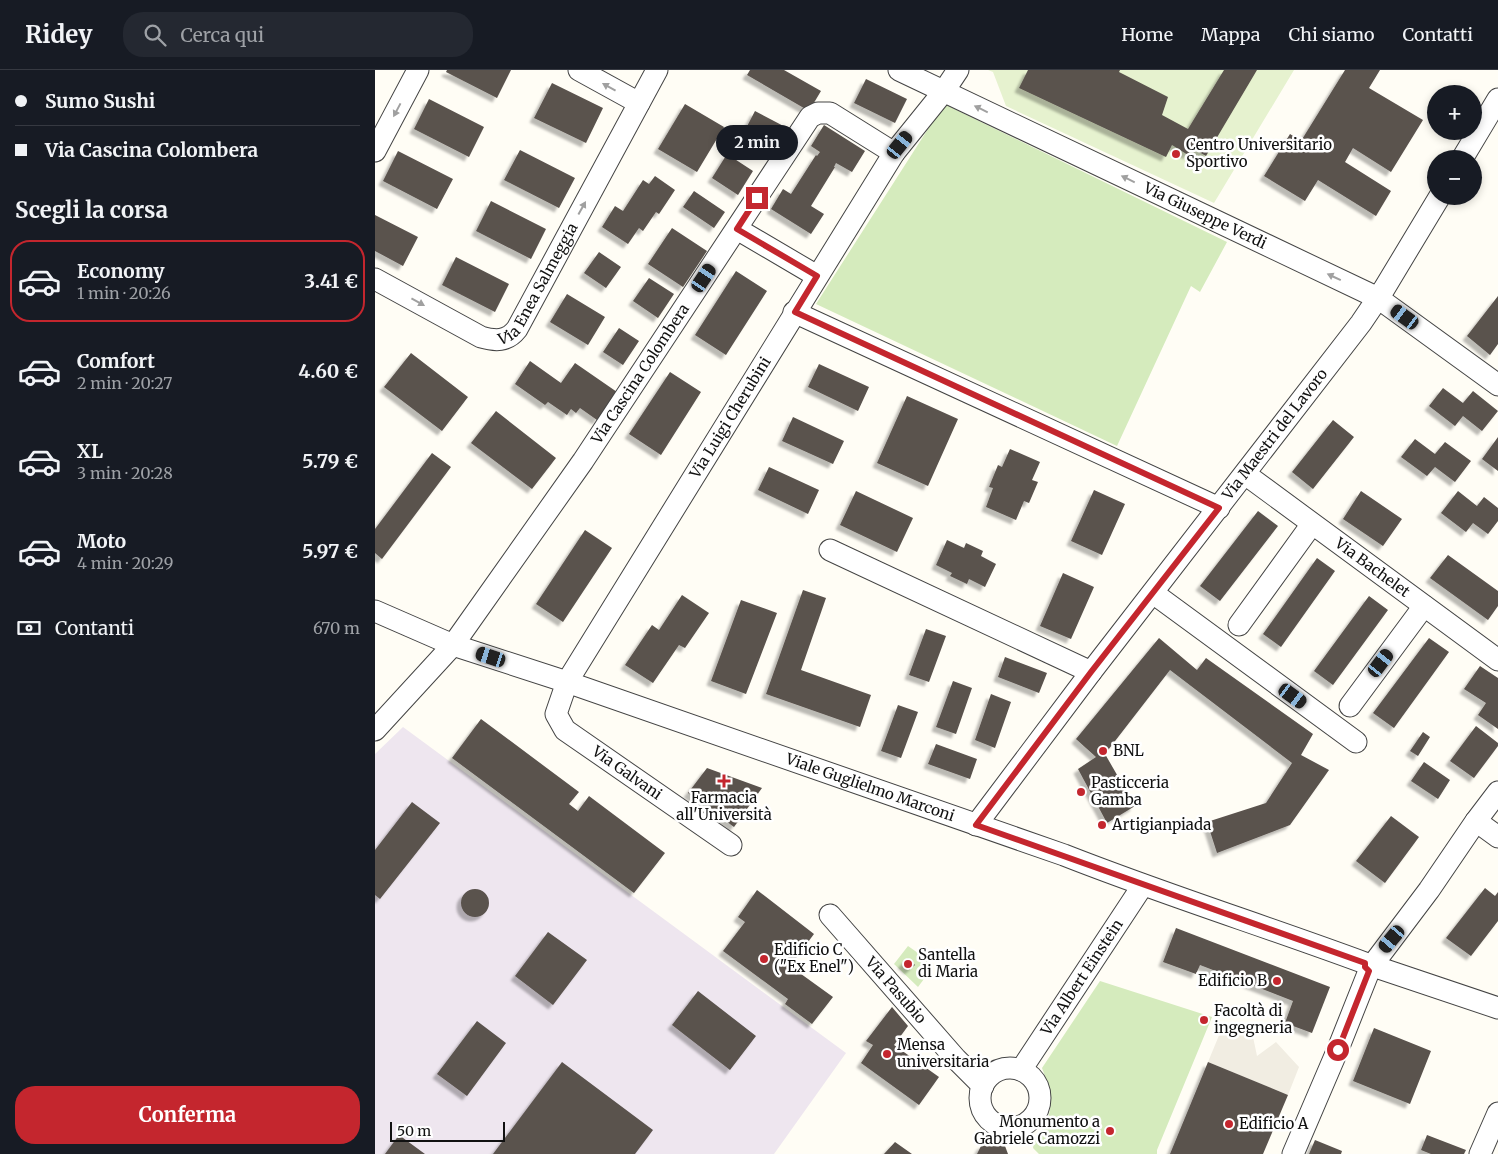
<!DOCTYPE html>
<html lang="it">
<meta charset="utf-8">
<style>
body{margin:0;font-family:Merriweather,serif;background:#242831;color:#f1f3f6;height:100vh;display:flex;flex-direction:column;font-size:19px;white-space:nowrap}
*{box-sizing:border-box;margin:0}
p{font-size:16px;color:#9ea1a6}
.icon{flex:none;width:28px;height:28px;fill:none;stroke:currentColor;stroke-width:2;stroke-linecap:round;stroke-linejoin:round}
.map{position:relative;flex:1;overflow:hidden}
.drawer{display:flex;flex-direction:column;background:#171b24;width:375px}
.drawer>*{flex:none}
.hud{display:grid;align-content:center;height:110px;padding:0 15px;background:#171b24}
.fabs{position:absolute;left:1052px;top:15px;display:grid;gap:10px}
.fabs a{display:grid;place-items:center;width:55px;height:55px;border-radius:50%;background:#171b24;box-shadow:0 2px 8px #0003;font-size:25px}
.scale{position:absolute;left:15px;bottom:12px;width:115px;box-sizing:border-box;padding-left:5px;border:2px solid #111;border-top:0;font-size:14px;line-height:18px;white-space:nowrap;color:#111;-webkit-text-stroke:4px #fff;paint-order:stroke}
.end{position:absolute;width:22px;height:22px;margin:-11px;border:6px solid #c4262e;background:#fff;box-shadow:0 0 0 2px #fff}
.from{border-radius:50%}
.bubble{position:absolute;height:35px;border-radius:18px;background:#171b24;box-shadow:0 2px 8px #0003;font-size:16px;font-weight:700;line-height:35px;text-align:center}
.car{position:absolute;width:15px;height:30px;margin:-15px -8px;border-radius:6px;box-shadow:0 0 4px 1px #0007;background:linear-gradient(#222 24%,#8ab4d8 0 40%,#222 0 76%,#8ab4d8 0 86%,#222 0)}
.hud b{display:flex;align-items:center;gap:18px;height:48px;font-size:19px}
.hud b+b{border-top:1px solid #363941}
.hud i{width:12px;height:12px;background:#f1f3f6}
ul{padding:0;list-style:none}
li{display:flex;align-items:center;gap:15px;height:82px;margin:0 10px 8px;padding:0 5px;border:2px solid transparent;border-radius:20px}
li div{flex:1}
li b{display:block;font-size:19px}
li em{font-style:normal;font-weight:700}
li.on{border-color:#c4262e}
li>.icon{width:45px;height:45px;stroke-width:1.5}
h2{padding:0 15px;font-size:22px;line-height:60px}
.pay{display:flex;align-items:center;gap:12px;height:55px;padding:0 15px;font-size:19px}
.pay p{margin-inline-start:auto}
.cta{display:flex;gap:10px;margin-top:auto;padding:10px 15px}
.cta a{flex:1;height:58px;border-radius:20px;background:#c4262e;color:#fff;font-size:20px;font-weight:700;line-height:58px;text-align:center}
header{display:flex;align-items:center;gap:30px;box-sizing:border-box;height:70px;padding:0 25px;background:#171b24;border-bottom:1px solid #363941}
header strong{font-size:24px}
nav{display:flex;gap:28px;margin-inline-start:auto;font-size:18px}
.search{width:350px;height:45px;background:#242831;display:flex;align-items:center;gap:12px;box-sizing:border-box;padding:0 18px;border-radius:20px;color:#9ea1a6;font-size:19px}
main{display:flex;flex:1;min-height:0}
.map>svg:first-child{display:block}
.industrial{fill:#eee6ef}
.green{fill:#d5ebbd}
.pitch{fill:#e6f2cf}
.plaza{fill:#f1ede2}
.building{fill:#5a524d;filter:url(#shadow)}
.lines{fill:none;stroke-linecap:round;stroke-linejoin:round}
.minor-casing{stroke:#444;stroke-width:23}
.minor{stroke:#fff;stroke-width:21}
.oneway{fill:#a0a0a0}
.route{stroke:#c4262e;stroke-width:6}
.poi-dot{fill:#c4262e;stroke:#fff;stroke-width:2}
.labels{text-anchor:middle;stroke-width:5;stroke-linejoin:round;paint-order:stroke}
.poi-label{font-size:15px;fill:#111;stroke:#fff;text-anchor:start}
.street-label{font-size:15px;fill:#111;stroke:#fff}
</style>
<header>
<strong>Ridey</strong>
<div class="search"><svg class="icon" aria-label="search" viewBox="0 0 24 24"><circle cx="10" cy="10" r="6"/><path d="M15 15l6 6"/></svg>Cerca qui</div>
<nav><a>Home</a><a>Mappa</a><a>Chi siamo</a><a>Contatti</a></nav>
</header>
<main>
<section class="drawer">
<div class="hud">
<b><i class="from"></i>Sumo Sushi</b>
<b><i></i>Via Cascina Colombera</b>
</div>
<h2>Scegli la corsa</h2>
<ul>
<li class="on"><svg class="icon" aria-label="car" viewBox="0 0 24 24"><path d="M5 17H2v-5l4-1 3-4h7l3 4 3 1v5h-3M9 17h6M6 11h13"/><circle cx="7" cy="17" r="2"/><circle cx="17" cy="17" r="2"/></svg><div><b>Economy</b><p>1 min · 20:26</p></div><em>3.41 €</em></li>
<li><svg class="icon" aria-label="car" viewBox="0 0 24 24"><path d="M5 17H2v-5l4-1 3-4h7l3 4 3 1v5h-3M9 17h6M6 11h13"/><circle cx="7" cy="17" r="2"/><circle cx="17" cy="17" r="2"/></svg><div><b>Comfort</b><p>2 min · 20:27</p></div><em>4.60 €</em></li>
<li><svg class="icon" aria-label="car" viewBox="0 0 24 24"><path d="M5 17H2v-5l4-1 3-4h7l3 4 3 1v5h-3M9 17h6M6 11h13"/><circle cx="7" cy="17" r="2"/><circle cx="17" cy="17" r="2"/></svg><div><b>XL</b><p>3 min · 20:28</p></div><em>5.79 €</em></li>
<li><svg class="icon" aria-label="car" viewBox="0 0 24 24"><path d="M5 17H2v-5l4-1 3-4h7l3 4 3 1v5h-3M9 17h6M6 11h13"/><circle cx="7" cy="17" r="2"/><circle cx="17" cy="17" r="2"/></svg><div><b>Moto</b><p>4 min · 20:29</p></div><em>5.97 €</em></li>
</ul>
<div class="pay"><svg class="icon" aria-label="cash" viewBox="0 0 24 24"><path d="M3 7h18v10H3z"/><circle cx="12" cy="12" r="2"/></svg>Contanti<p>670 m</p></div>
<div class="cta"><a>Conferma</a></div>
</section>
<div class="map">
<svg width="1123" height="1084" viewBox="0 0 1123 1084">
<defs>
<filter id="shadow"><feDropShadow dx="-4.5" dy="4.5" stdDeviation="1" flood-color="#0004"/></filter>
</defs>
<rect width="100%" height="100%" fill="#fffdf5"/>
<!-- industrial -->
<path class="industrial" d="M28,657L471,983L399,1084H0V684Z"/>
<!-- green -->
<path class="green" d="M569,34L852,172L825,222L816,216L742,376L441,234Z
M533,876C555,892 562,893 543,917L519,894Z
M725,911L837,947L782,1080V1084H664L658,1078C659,1069 662,1067 667,1060C681,1039 675,1019 667,998Z"/>
<!-- pitch -->
<path class="pitch" d="M613,0H919L839,133L631,36L618,2Z"/>
<!-- plaza -->
<path class="plaza" d="M877,962L882,986L901,972L924,997L913,1025L833,992L845,963Z"/>
<!-- building -->
<path class="building" d="M72,0H136L122,28L71,2Z
M375,0H409L446,21L434,41L372,5Z
M653,0H745L744,2L793,27L787,45L813,59L849,0H882L831,86L817,78L813,85L797,75L791,87L644,18Z
M970,0H1005L994,18L1048,50L1016,102L978,78L970,92L1016,121L1001,146L943,110L930,131L889,106L915,64L926,71Z
M491,9L532,29L520,53L479,33Z
M177,13L228,38L211,73L159,48Z
M54,29L109,57L94,87L39,59Z
M310,34L349,57L322,102L283,79Z
M380,41L418,61L406,83L368,64Z
M449,55L490,81L477,102L461,93L459,97H460L436,136L449,144L436,164L396,139L408,119L416,124L441,85L442,86L445,82L436,76Z
M145,80L200,108L184,138L129,110Z
M23,81L78,109L62,139L8,111Z
M352,84L378,101L363,125L337,108Z
M280,106L300,120L284,144L281,142L268,161L264,158L253,174L227,157L240,136L248,141L268,110L274,114Z
M319,121L350,142L339,158L308,137Z
M116,131L171,159L156,189L101,161Z
M0,145L43,167L28,196L0,181Z
M297,158L332,181L308,217L273,194Z
M224,182L246,197L231,218L209,203Z
M81,187L134,214L120,242L67,215Z
M361,201L392,221L351,285L320,265Z
M274,208L299,224L283,248L258,231Z
M192,224L230,247L213,275L175,252Z
M1123,226V274L1115,285L1092,266Z
M244,258L264,271L248,295L228,282Z
M36,283L93,327L67,361L9,317Z
M155,291L186,313L200,293L242,322L222,350L205,338L201,343L196,339L192,345L173,332L170,335L140,314Z
M444,294L494,317L483,341L433,317Z
M295,302L326,322L286,385L254,364Z
M1068,318L1088,333L1098,321L1123,341L1107,361L1088,346L1080,356L1054,336Z
M532,326L583,349L553,416L502,393Z
M121,341L181,388L157,419L96,373Z
M418,347L469,371L458,394L407,371Z
M958,350L979,367L938,419L917,402Z
M1123,367V401L1107,389Z
M1040,369L1060,384L1070,372L1096,391L1080,412L1060,397L1052,406L1026,387Z
M635,379L665,392L657,410L663,412L654,433L649,431L641,450L611,437L618,418L614,417L623,395L627,397Z
M57,383L76,397L7,489L0,483V459Z
M394,397L444,420L433,444L383,420Z
M719,420L750,434L727,485L696,471Z
M481,421L538,448L522,482L465,455Z
M986,421L1027,449L1008,476L968,449Z
M1083,421L1102,436L1109,427L1123,438V451L1113,464L1098,453L1091,462L1066,443Z
M883,441L903,456L845,531L825,516Z
M210,460L237,478L188,552L161,534Z
M572,470L589,478L591,473L608,481L606,486L621,494L610,517L594,509L592,514L575,506L577,503L561,495Z
M1073,485L1123,521V536L1113,550L1055,508Z
M942,488L960,501L906,577L888,564Z
M688,503L719,517L696,569L665,556Z
M428,520L451,528L426,600L496,625L485,657L391,624Z
M307,525L334,543L310,578L304,575L278,613L250,595L277,555L284,560Z
M994,526L1013,540L958,615L939,601Z
M366,530L402,543L371,624L336,611Z
M551,559L571,566L554,612L534,605Z
M784,568L822,600L831,588L938,664L926,685L954,700L915,755L842,783L832,752L891,733L917,693L795,600L730,684L760,736L732,753L703,699L721,687L701,669Z
M1054,568L1074,582L1019,658L998,643Z
M630,587L672,603L664,623L623,607Z
M1105,596L1123,608V659L1103,645L1111,633L1089,619Z
M578,611L597,618L581,664L561,657Z
M616,624L636,632L620,678L600,670Z
M523,635L543,642L526,688L506,681Z
M106,649L204,722L194,734L203,741L214,726L290,783L259,823L77,688Z
M1101,656L1123,673V676L1099,708L1075,691Z
M1048,662L1055,667L1043,686L1035,681Z
M561,674L602,689L595,709L553,694Z
M1049,692L1075,710L1063,729L1036,711Z
M332,698L387,718L359,757L313,723Z
M37,732L65,753L5,829L0,825V780Z
M1016,746L1044,767L1010,813L981,791Z
M1110,818L1120,826L1123,822V851L1096,886L1071,868Z
M86 833a14 14 0 1 1 28 0a14 14 0 1 1-28 0Z
M382,820L439,864L415,896L458,927L437,954L410,934L413,929L348,881L370,852L363,847Z
M801,858L955,917L937,963L910,953L918,931L825,895L821,904L788,892Z
M173,862L212,890L178,935L140,906Z
M533,888L540,895L534,900L527,894Z
M323,921L381,966L355,1000L297,955Z
M517,937L533,956L519,975L564,1007L544,1035L486,993L498,975L491,971Z
M102,951L131,973L92,1026L62,1004Z
M999,958L1056,981L1035,1034L978,1011Z
M187,992L278,1060L260,1084H118Z
M833,992L913,1025L888,1084H795Z
M24,1065L50,1084H10Z
M1052,1065L1091,1080L1089,1084H1056L1046,1080Z
M940,1070L967,1081L966,1084H934Z
M615,1071L626,1073L630,1076L633,1084H602L606,1076Z
M520,1072L537,1084H509Z"/>
<g class="lines">
<!-- minor casing -->
<g class="minor-casing">
<g id="minor">
<path d="M204,0L264,33"/>
<path id="s1" d="M524,0L1003,228L1123,315"/>
<path d="M0,81L43,0"/>
<path d="M1087,89L1123,29"/>
<path d="M362,159L442,206"/>
<path id="s2" d="M0,209L106,267C120,271 132,272 142,259L282,0"/>
<path d="M419,242L844,438"/>
<path id="s3" d="M870,404L1123,590"/>
<path d="M455,480L716,602"/>
<path d="M778,523L981,672"/>
<path id="s4" d="M0,541L78,575L192,612L689,785C788,824 890,856 990,893"/>
<path d="M864,555L937,454"/>
<path d="M975,636L1049,536"/>
<path id="s5" d="M0,660L78,575L208,391L435,47L443,43H455L519,83L569,21L583,0"/>
<path d="M1101,751L1123,767"/>
<path id="s6" d="M601,755L716,602L986,253L1009,219L1065,126"/>
<path id="s7" d="M356,775L190,660L181,644L192,612L519,83"/>
<path id="s8" d="M455,845L581,989L608,1016"/>
<path d="M1002,889L1054,820L1101,751L1123,722"/>
<path d="M1004,898L1123,938"/>
<circle cx="635" cy="1028" r="30"/>
<path id="s9" d="M646,1000L768,815"/>
<path d="M918,1084L963,979L994,901"/>
<path d="M1105,1084L1123,1043"/>
</g>
</g>
<!-- minor -->
<use href="#minor" class="minor"/>
</g>
<!-- one-way arrows -->
<defs><path id="oneway-solid" d="M-6-.8H1V-3.2L6.5 0L1 3.2V.8H-6Z" transform="scale(1.25)"/></defs>
<g class="oneway">
<use href="#oneway-solid" transform="translate(234 17) rotate(-151)"/>
<use href="#oneway-solid" transform="translate(606 39) rotate(-154)"/>
<use href="#oneway-solid" transform="translate(22 40) rotate(118)"/>
<use href="#oneway-solid" transform="translate(753 109) rotate(-154)"/>
<use href="#oneway-solid" transform="translate(207 138) rotate(-61)"/>
<use href="#oneway-solid" transform="translate(959 207) rotate(-155)"/>
<use href="#oneway-solid" transform="translate(43 232) rotate(29)"/>
</g>
<g class="lines">
<!-- route -->
<path class="route" d="M382,128L362,159L442,206L420,242L844,438L716,602L601,755L990,893V897L994,901L963,980"/>
</g>
<!-- markers -->
<g class="poi-dot">
<circle cx="801" cy="84" r="5"/>
<circle cx="728" cy="681" r="5"/>
<path d="M346.5 703.5h5v5h5v5h-5v5h-5v-5h-5v-5h5z"/>
<circle cx="706" cy="722" r="5"/>
<circle cx="727" cy="755" r="5"/>
<circle cx="389" cy="889" r="5"/>
<circle cx="533" cy="894" r="5"/>
<circle cx="902" cy="911" r="5"/>
<circle cx="829" cy="950" r="5"/>
<circle cx="512" cy="984" r="5"/>
<circle cx="854" cy="1054" r="5"/>
<circle cx="735" cy="1061" r="5"/>
</g>
<g class="labels">
<!-- poi labels -->
<g class="poi-label">
<text x="811" y="80">Centro Universitario<tspan x="811" dy="17">Sportivo</tspan></text>
<text x="738" y="686">BNL</text>
<text x="716" y="718">Pasticceria<tspan x="716" dy="17">Gamba</tspan></text>
<text x="349" y="733" text-anchor="middle">Farmacia<tspan x="349" dy="17">all'Università</tspan></text>
<text x="737" y="760">Artigianpiada</text>
<text x="399" y="885">Edificio C<tspan x="399" dy="17">("Ex Enel")</tspan></text>
<text x="543" y="890">Santella<tspan x="543" dy="17">di Maria</tspan></text>
<text x="892" y="916" text-anchor="end">Edificio B</text>
<text x="839" y="946">Facoltà di<tspan x="839" dy="17">ingegneria</tspan></text>
<text x="522" y="980">Mensa<tspan x="522" dy="17">universitaria</tspan></text>
<text x="725" y="1057" text-anchor="end">Monumento a<tspan x="725" dy="17">Gabriele Camozzi</tspan></text>
<text x="864" y="1059">Edificio A</text>
</g>
<!-- street labels -->
<g class="street-label">
<text dy="5" stroke="none"><textPath href="#s1" startOffset="339">Via Giuseppe Verdi</textPath></text>
<text dy="5" stroke="none"><textPath href="#s2" startOffset="209">Via Enea Salmeggia</textPath></text>
<text dy="5" stroke="none"><textPath href="#s5" startOffset="445">Via Cascina Colombera</textPath></text>
<text dy="5" stroke="none"><textPath href="#s7" startOffset="565">Via Luigi Cherubini</textPath></text>
<text dy="5" stroke="none"><textPath href="#s6" startOffset="492">Via Maestri del Lavoro</textPath></text>
<text dy="5" stroke="none"><textPath href="#s3" startOffset="158">Via Bachelet</textPath></text>
<text transform="translate(252 703) rotate(35)" y="5">Via Galvani</text>
<text dy="5" stroke="none"><textPath href="#s4" startOffset="526">Viale Guglielmo Marconi</textPath></text>
<text dy="5" stroke="none"><textPath href="#s9" startOffset="111">Via Albert Einstein</textPath></text>
<text dy="5" stroke="none"><textPath href="#s8" startOffset="100">Via Pasubio</textPath></text>
</g>
</g>
</svg>
<div class="fabs">
<a>+</a>
<a>−</a>
</div>
<div class="scale">50 m</div>
<i class="end from" style="left:963px;top:980px"></i>
<i class="end" style="left:382px;top:128px"></i>
<div class="bubble" style="left:341px;top:55px;width:82px">2 min</div>
<i class="car" style="left:525px;top:75px;rotate:39deg"></i>
<i class="car" style="left:329px;top:208px;rotate:34deg"></i>
<i class="car" style="left:1030px;top:247px;rotate:306deg"></i>
<i class="car" style="left:116px;top:587px;rotate:288deg"></i>
<i class="car" style="left:1006px;top:593px;rotate:37deg"></i>
<i class="car" style="left:918px;top:626px;rotate:126deg"></i>
<i class="car" style="left:1017px;top:869px;rotate:220deg"></i>
</div>
</main>
